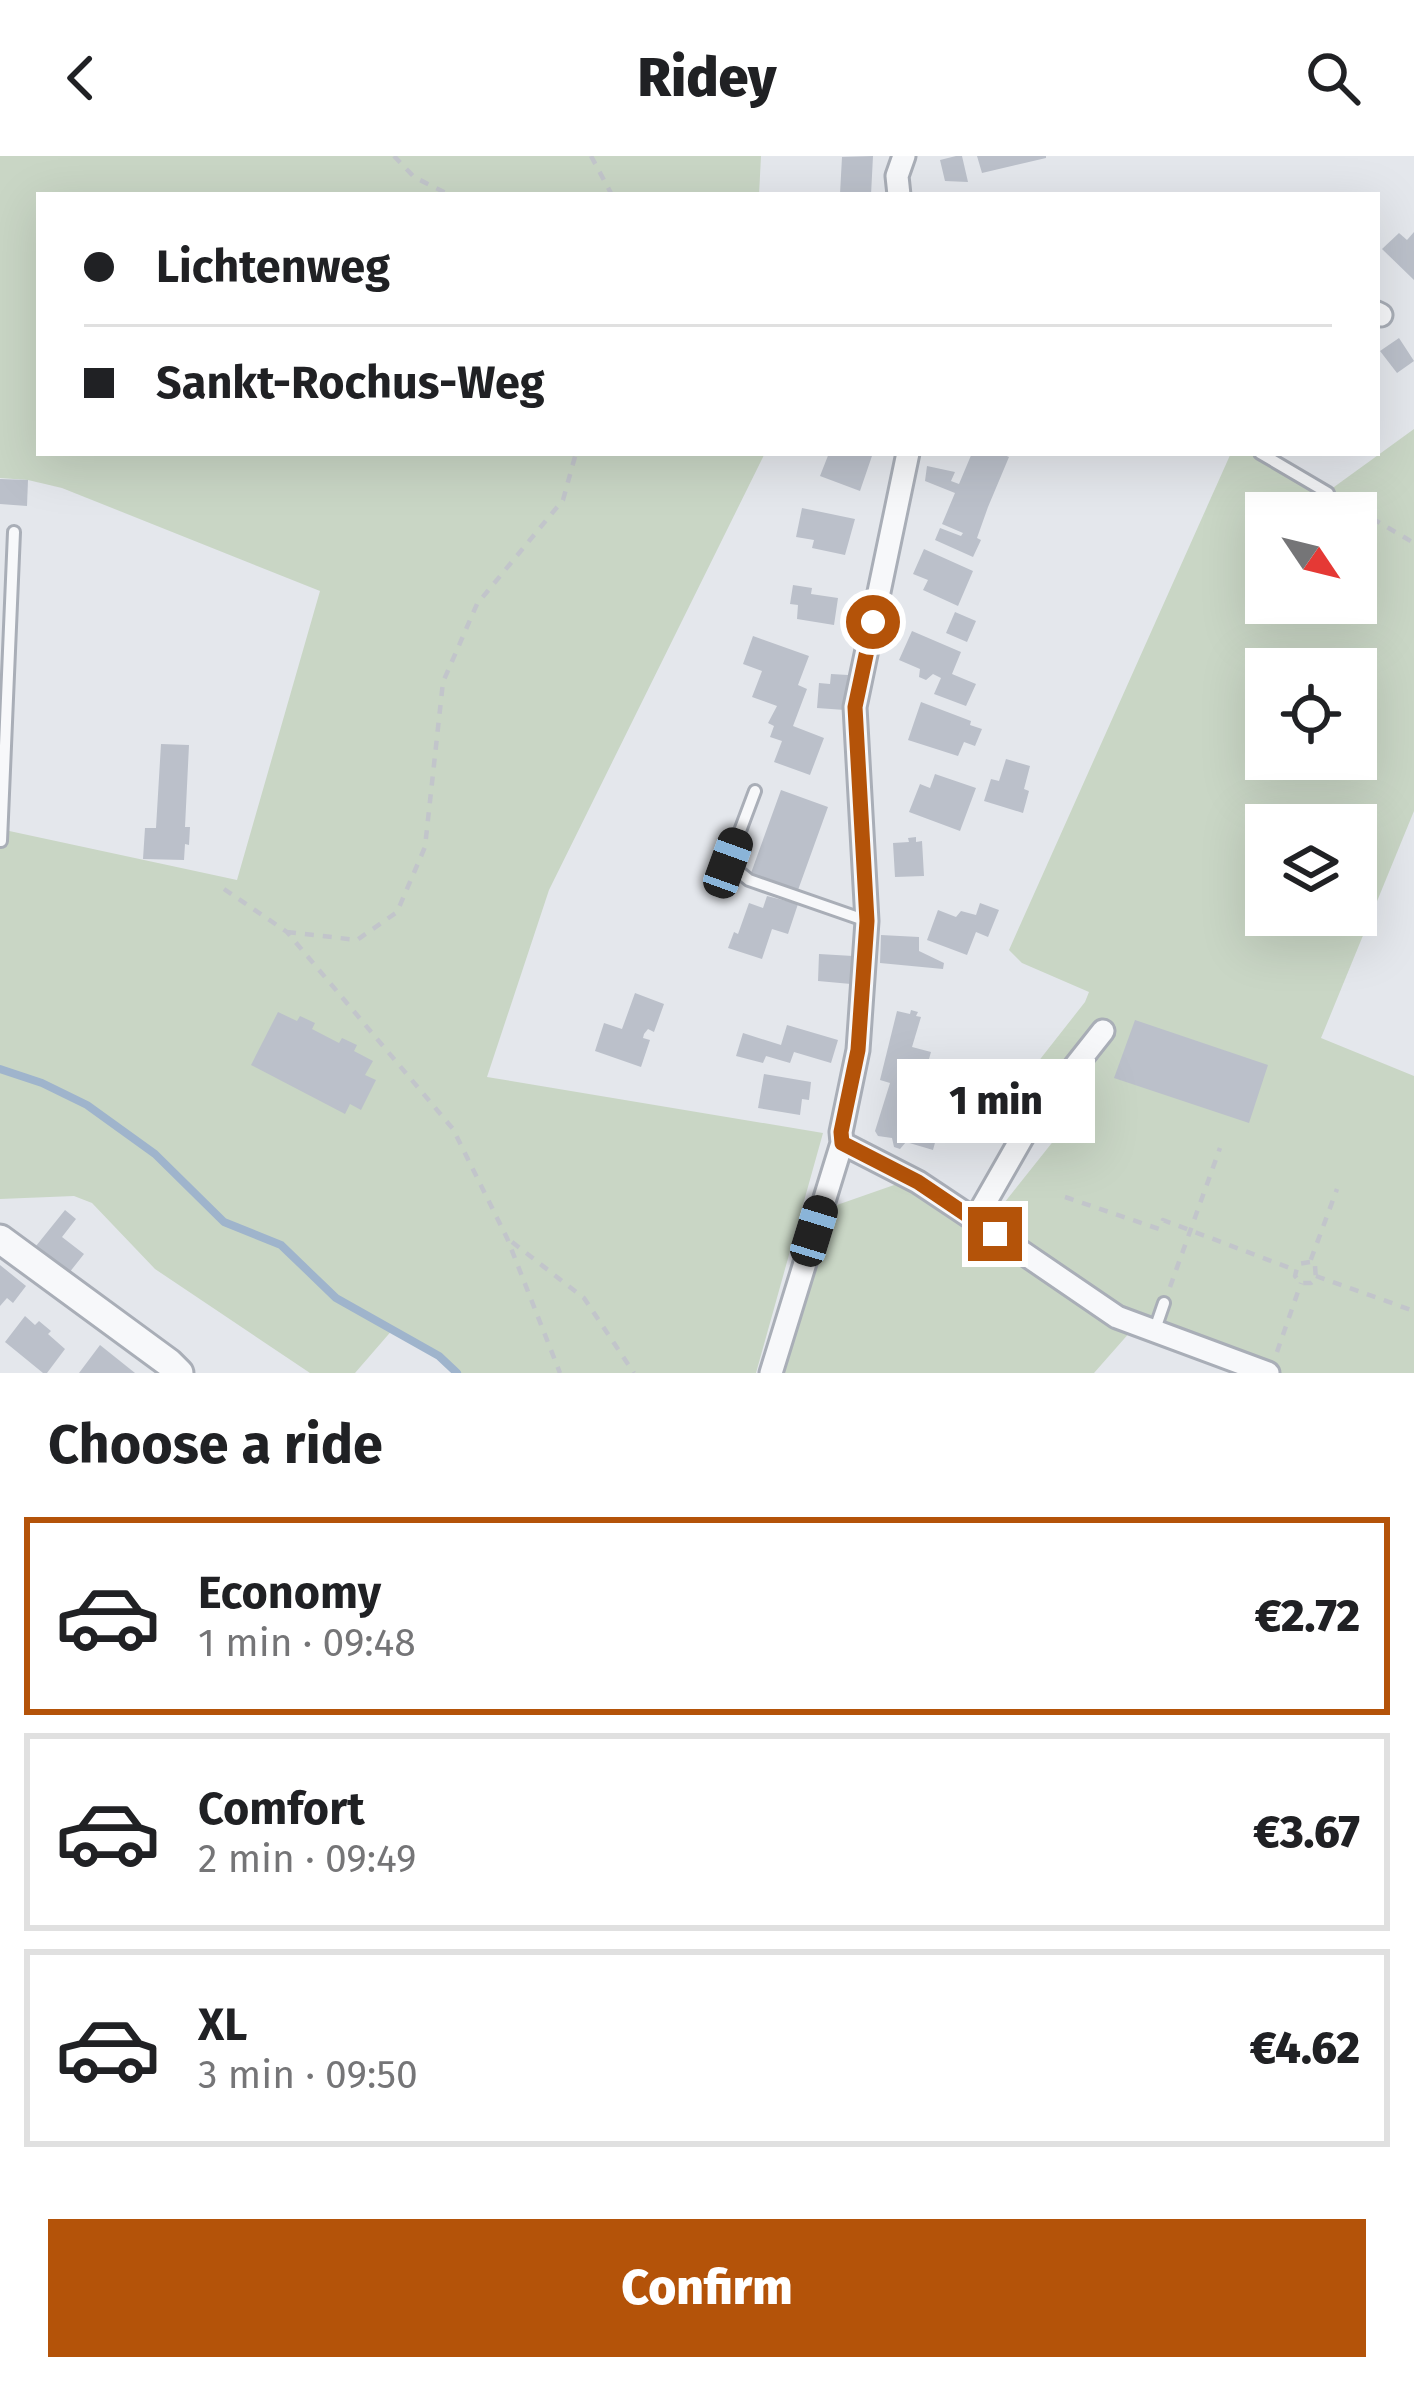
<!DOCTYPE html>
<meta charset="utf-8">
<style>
body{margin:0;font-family:"Fira Sans",sans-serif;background:#f2f2f2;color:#202124;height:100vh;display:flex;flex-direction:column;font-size:45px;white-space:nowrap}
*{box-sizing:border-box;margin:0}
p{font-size:39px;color:#757577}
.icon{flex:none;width:66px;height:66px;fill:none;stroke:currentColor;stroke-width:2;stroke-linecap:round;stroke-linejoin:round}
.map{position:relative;height:1217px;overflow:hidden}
.side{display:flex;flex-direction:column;background:#fff;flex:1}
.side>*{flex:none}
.banner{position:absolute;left:36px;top:36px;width:1344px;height:264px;border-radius:0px;box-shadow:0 12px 48px #0002;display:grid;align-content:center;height:264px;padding:0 48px;background:#fff}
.needle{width:78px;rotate:125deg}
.controls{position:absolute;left:1245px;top:336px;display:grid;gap:24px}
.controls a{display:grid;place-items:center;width:132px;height:132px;border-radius:0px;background:#fff;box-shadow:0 12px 48px #0002;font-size:60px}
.end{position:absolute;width:54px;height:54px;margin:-27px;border:15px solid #b45309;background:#fff;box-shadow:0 0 0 6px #fff}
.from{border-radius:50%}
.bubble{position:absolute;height:84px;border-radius:0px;background:#fff;box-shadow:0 12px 48px #0002;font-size:39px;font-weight:800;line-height:84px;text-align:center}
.car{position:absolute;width:36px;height:72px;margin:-36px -18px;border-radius:15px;box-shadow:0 0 9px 3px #0007;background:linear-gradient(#222 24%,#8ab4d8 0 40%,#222 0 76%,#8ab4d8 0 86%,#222 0)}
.banner b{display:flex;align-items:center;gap:42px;height:114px;font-size:45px}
.banner b+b{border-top:3px solid #e0e0e0}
.banner i{width:30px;height:30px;background:#202124}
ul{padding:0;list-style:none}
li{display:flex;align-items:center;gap:36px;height:198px;margin:0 24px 18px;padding:0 24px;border:6px solid #e0e0e0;border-radius:0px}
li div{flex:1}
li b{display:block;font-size:45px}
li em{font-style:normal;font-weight:800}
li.selected{border-color:#b45309}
li>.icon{width:108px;height:108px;stroke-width:1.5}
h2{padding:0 48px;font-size:54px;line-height:144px}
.button{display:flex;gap:24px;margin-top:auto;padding:24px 48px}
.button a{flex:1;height:138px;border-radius:0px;background:#b45309;color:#fff;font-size:48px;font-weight:800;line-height:138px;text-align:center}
header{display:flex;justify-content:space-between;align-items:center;height:156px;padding:0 48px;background:#fff;font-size:54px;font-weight:800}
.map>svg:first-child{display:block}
.green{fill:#c9d6c5;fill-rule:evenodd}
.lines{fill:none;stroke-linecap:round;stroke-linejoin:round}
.stream{stroke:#9fb4cc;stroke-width:8}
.building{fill:#bbc0ca}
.service-casing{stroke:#a9aeb7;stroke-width:16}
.minor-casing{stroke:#a9aeb7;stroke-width:27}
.tertiary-casing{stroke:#a9aeb7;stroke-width:33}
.path{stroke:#c2c5cb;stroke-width:4.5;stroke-dasharray:9 9;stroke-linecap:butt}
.service{stroke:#f7f8fa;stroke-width:10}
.minor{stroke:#f7f8fa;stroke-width:21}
.tertiary{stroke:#f7f8fa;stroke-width:27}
.route{stroke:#b45309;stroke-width:15}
</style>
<header><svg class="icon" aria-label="back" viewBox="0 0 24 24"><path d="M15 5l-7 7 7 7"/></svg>Ridey<svg class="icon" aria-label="search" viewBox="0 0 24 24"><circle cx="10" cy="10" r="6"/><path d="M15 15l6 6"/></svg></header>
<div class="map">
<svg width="1414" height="1217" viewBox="0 0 1414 1217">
<rect width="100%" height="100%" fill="#e4e7ec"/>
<!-- green -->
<path class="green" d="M0,0H761L759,39H39V297H765L549,734L487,921L823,977L756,1217H453L443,1205L394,1172L355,1217H310L155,1113L92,1047L74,1040L0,1043V673L237,724L320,435L62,332L28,324L0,322Z
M1414,273V655L1321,882L1414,920V1217H1246L1149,1169L993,1061L1082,949L1023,925L1085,846L1089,836L1022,807L1009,794L1231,297H1249L1323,339ZM1266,357H1356V447H1266ZM1266,513H1356V603H1266ZM1266,669H1356V759H1266Z
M897,1028L1131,1175L1094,1217H783L834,1050Z"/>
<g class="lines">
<!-- stream -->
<path class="stream" d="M0,913L42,927L87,949L155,998L224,1066L281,1089L336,1142L439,1200L457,1217"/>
</g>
<!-- building -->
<path class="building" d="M873,0L871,39L840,38L842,1Z
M956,0H962L968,26L945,25L940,4Z
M977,0H1046V2L982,17Z
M1414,76V124L1382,93L1399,77L1407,84Z
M1399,182L1414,205L1397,217L1380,195Z
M829,297H873L860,335L820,320Z
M972,297H1000L1009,301L988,351L977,382L981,384L973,401L935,384L940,372L961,380L963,377L942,368L955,337L925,325L927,310L955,316L951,325L959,328Z
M0,323L28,324L27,350L0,348Z
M802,352L855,363L845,399L812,392L814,384L796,381Z
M924,393L973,415L958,450L923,434L928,424L913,418Z
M793,429L812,432L811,438L838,442L834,469L797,463L798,449L790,448Z
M955,456L976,465L967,486L946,477Z
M912,475L961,496L952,518L976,528L966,550L934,538L941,522L933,518L926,524L919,521L920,513L899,504Z
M753,480L809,500L798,529L807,533L793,570L824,582L810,619L774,606L782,585L770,581L774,570L768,567L777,550L752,541L762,515L743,508Z
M831,518L848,519L845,554L817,552L819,527L830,528Z
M921,546L971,565L970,569L982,573L975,590L964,586L958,600L908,584Z
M161,588L189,589L185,671H190L189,689L185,688L184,704L143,703L145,672H156Z
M1006,603L1030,610L1024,633L1029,635L1023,657L984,645L991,623L999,625Z
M935,618L976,632L960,675L909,656L920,628L930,632Z
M781,634L828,651L798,734L751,717Z
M916,681V686L922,685L924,720L895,721L893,687L909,686L908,682Z
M767,740L798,748L788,778L772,773L762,803L728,792L734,776L738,778L749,747L763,752Z
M980,747L999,754L988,781L976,776L967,799L927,784L938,754L956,761L961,755L976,759Z
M881,779L919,781V795L944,807L943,813L880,807Z
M819,798L853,800L851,828L818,825Z
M635,837L664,848L654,876L648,873L644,878L643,882L650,884L641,911L595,895L604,867L622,873Z
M911,854L918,856L916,860L921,861L912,891L931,896L920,935L970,949L961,979L939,972L933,994L906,986L900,993L894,991L892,982L878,980L875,975L890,927L880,924L897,855L910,858Z
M278,856L297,865L300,860L315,867L312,873L339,887L342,882L357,889L354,895L373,905L365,919L376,924L361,954L350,948L345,958L251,909Z
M1135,864L1268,909L1249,967L1114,922Z
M787,869L838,884L831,907L794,896L790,907L766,900L763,907L736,900L743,877L781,889Z
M764,918L811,926L809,944L802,943L800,959L758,952Z
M65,1054L76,1063L62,1081L84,1098L69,1117L36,1090Z
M0,1109L26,1130L13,1147L7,1142L0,1150Z
M25,1160L35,1169L39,1165L51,1175L48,1178L65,1193L47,1217H43L5,1186Z
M100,1189L135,1217H79Z"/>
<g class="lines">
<!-- service casing -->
<g class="service-casing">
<path id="service" d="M1260,297L1328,337
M755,635L728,707L749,724L867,765
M1,685L14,376
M1154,1176L1164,1147"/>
</g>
<!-- minor casing -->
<g class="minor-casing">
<path id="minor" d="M899,39L897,20L904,0
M1377,157L1381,159
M842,987L918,1026L975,1064L1031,966L1103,875
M975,1064L1117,1161L1268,1217
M771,1217L842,987L841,976L858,894L867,765L855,551L908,297"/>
</g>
<!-- tertiary casing -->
<g class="tertiary-casing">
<path id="tertiary" d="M0,1083L169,1207L179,1217"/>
</g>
<!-- path -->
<path class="path" d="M394,0L414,21L450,39
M591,0L612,39
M1341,344L1414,387
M224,733L287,776L453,973L507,1082L560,1217
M287,776L357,784L397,756L425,691L443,526L477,448L563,344L576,297
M1065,1041L1159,1073L1163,1064L1295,1114
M512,1086L584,1142L634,1217
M1310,1106L1298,1108L1295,1120L1301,1127H1311L1316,1123L1315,1110L1310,1106L1337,1033
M1316,1120L1414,1155
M1170,1131L1220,992
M1277,1196L1301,1127"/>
<!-- service -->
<use href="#service" class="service"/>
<!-- minor -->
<use href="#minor" class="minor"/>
<!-- tertiary -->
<use href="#tertiary" class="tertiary"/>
</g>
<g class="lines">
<!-- route -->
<path class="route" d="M873,466L855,551L867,765L858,894L841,976L842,987L918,1026L995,1078"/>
</g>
</svg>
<div class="controls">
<a><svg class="needle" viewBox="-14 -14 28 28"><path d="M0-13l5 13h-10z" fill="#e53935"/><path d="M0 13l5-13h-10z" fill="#757577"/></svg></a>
<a><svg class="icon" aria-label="locate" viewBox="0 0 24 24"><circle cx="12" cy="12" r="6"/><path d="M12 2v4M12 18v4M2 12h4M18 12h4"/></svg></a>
<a><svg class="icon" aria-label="layers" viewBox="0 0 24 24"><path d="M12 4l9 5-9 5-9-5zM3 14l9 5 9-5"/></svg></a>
</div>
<i class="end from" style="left:873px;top:466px"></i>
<i class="end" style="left:995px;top:1078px"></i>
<div class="bubble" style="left:897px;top:903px;width:198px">1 min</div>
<i class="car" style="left:728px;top:707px;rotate:20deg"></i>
<i class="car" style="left:814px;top:1075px;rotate:17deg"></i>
<div class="banner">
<b><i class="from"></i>Lichtenweg</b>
<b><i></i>Sankt-Rochus-Weg</b>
</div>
</div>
<section class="side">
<h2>Choose a ride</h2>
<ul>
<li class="selected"><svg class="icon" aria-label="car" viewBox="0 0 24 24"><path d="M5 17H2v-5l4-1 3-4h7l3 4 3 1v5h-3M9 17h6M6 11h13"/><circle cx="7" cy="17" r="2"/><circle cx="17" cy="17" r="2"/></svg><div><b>Economy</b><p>1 min · 09:48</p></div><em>€2.72</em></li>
<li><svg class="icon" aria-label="car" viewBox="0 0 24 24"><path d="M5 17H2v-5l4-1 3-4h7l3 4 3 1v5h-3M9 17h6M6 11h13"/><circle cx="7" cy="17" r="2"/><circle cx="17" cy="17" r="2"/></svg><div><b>Comfort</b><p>2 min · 09:49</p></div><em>€3.67</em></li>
<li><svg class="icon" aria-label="car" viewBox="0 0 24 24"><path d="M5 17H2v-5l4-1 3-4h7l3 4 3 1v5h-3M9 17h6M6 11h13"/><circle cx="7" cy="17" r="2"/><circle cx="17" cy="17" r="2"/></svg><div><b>XL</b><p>3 min · 09:50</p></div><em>€4.62</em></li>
</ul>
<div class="button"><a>Confirm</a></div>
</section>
